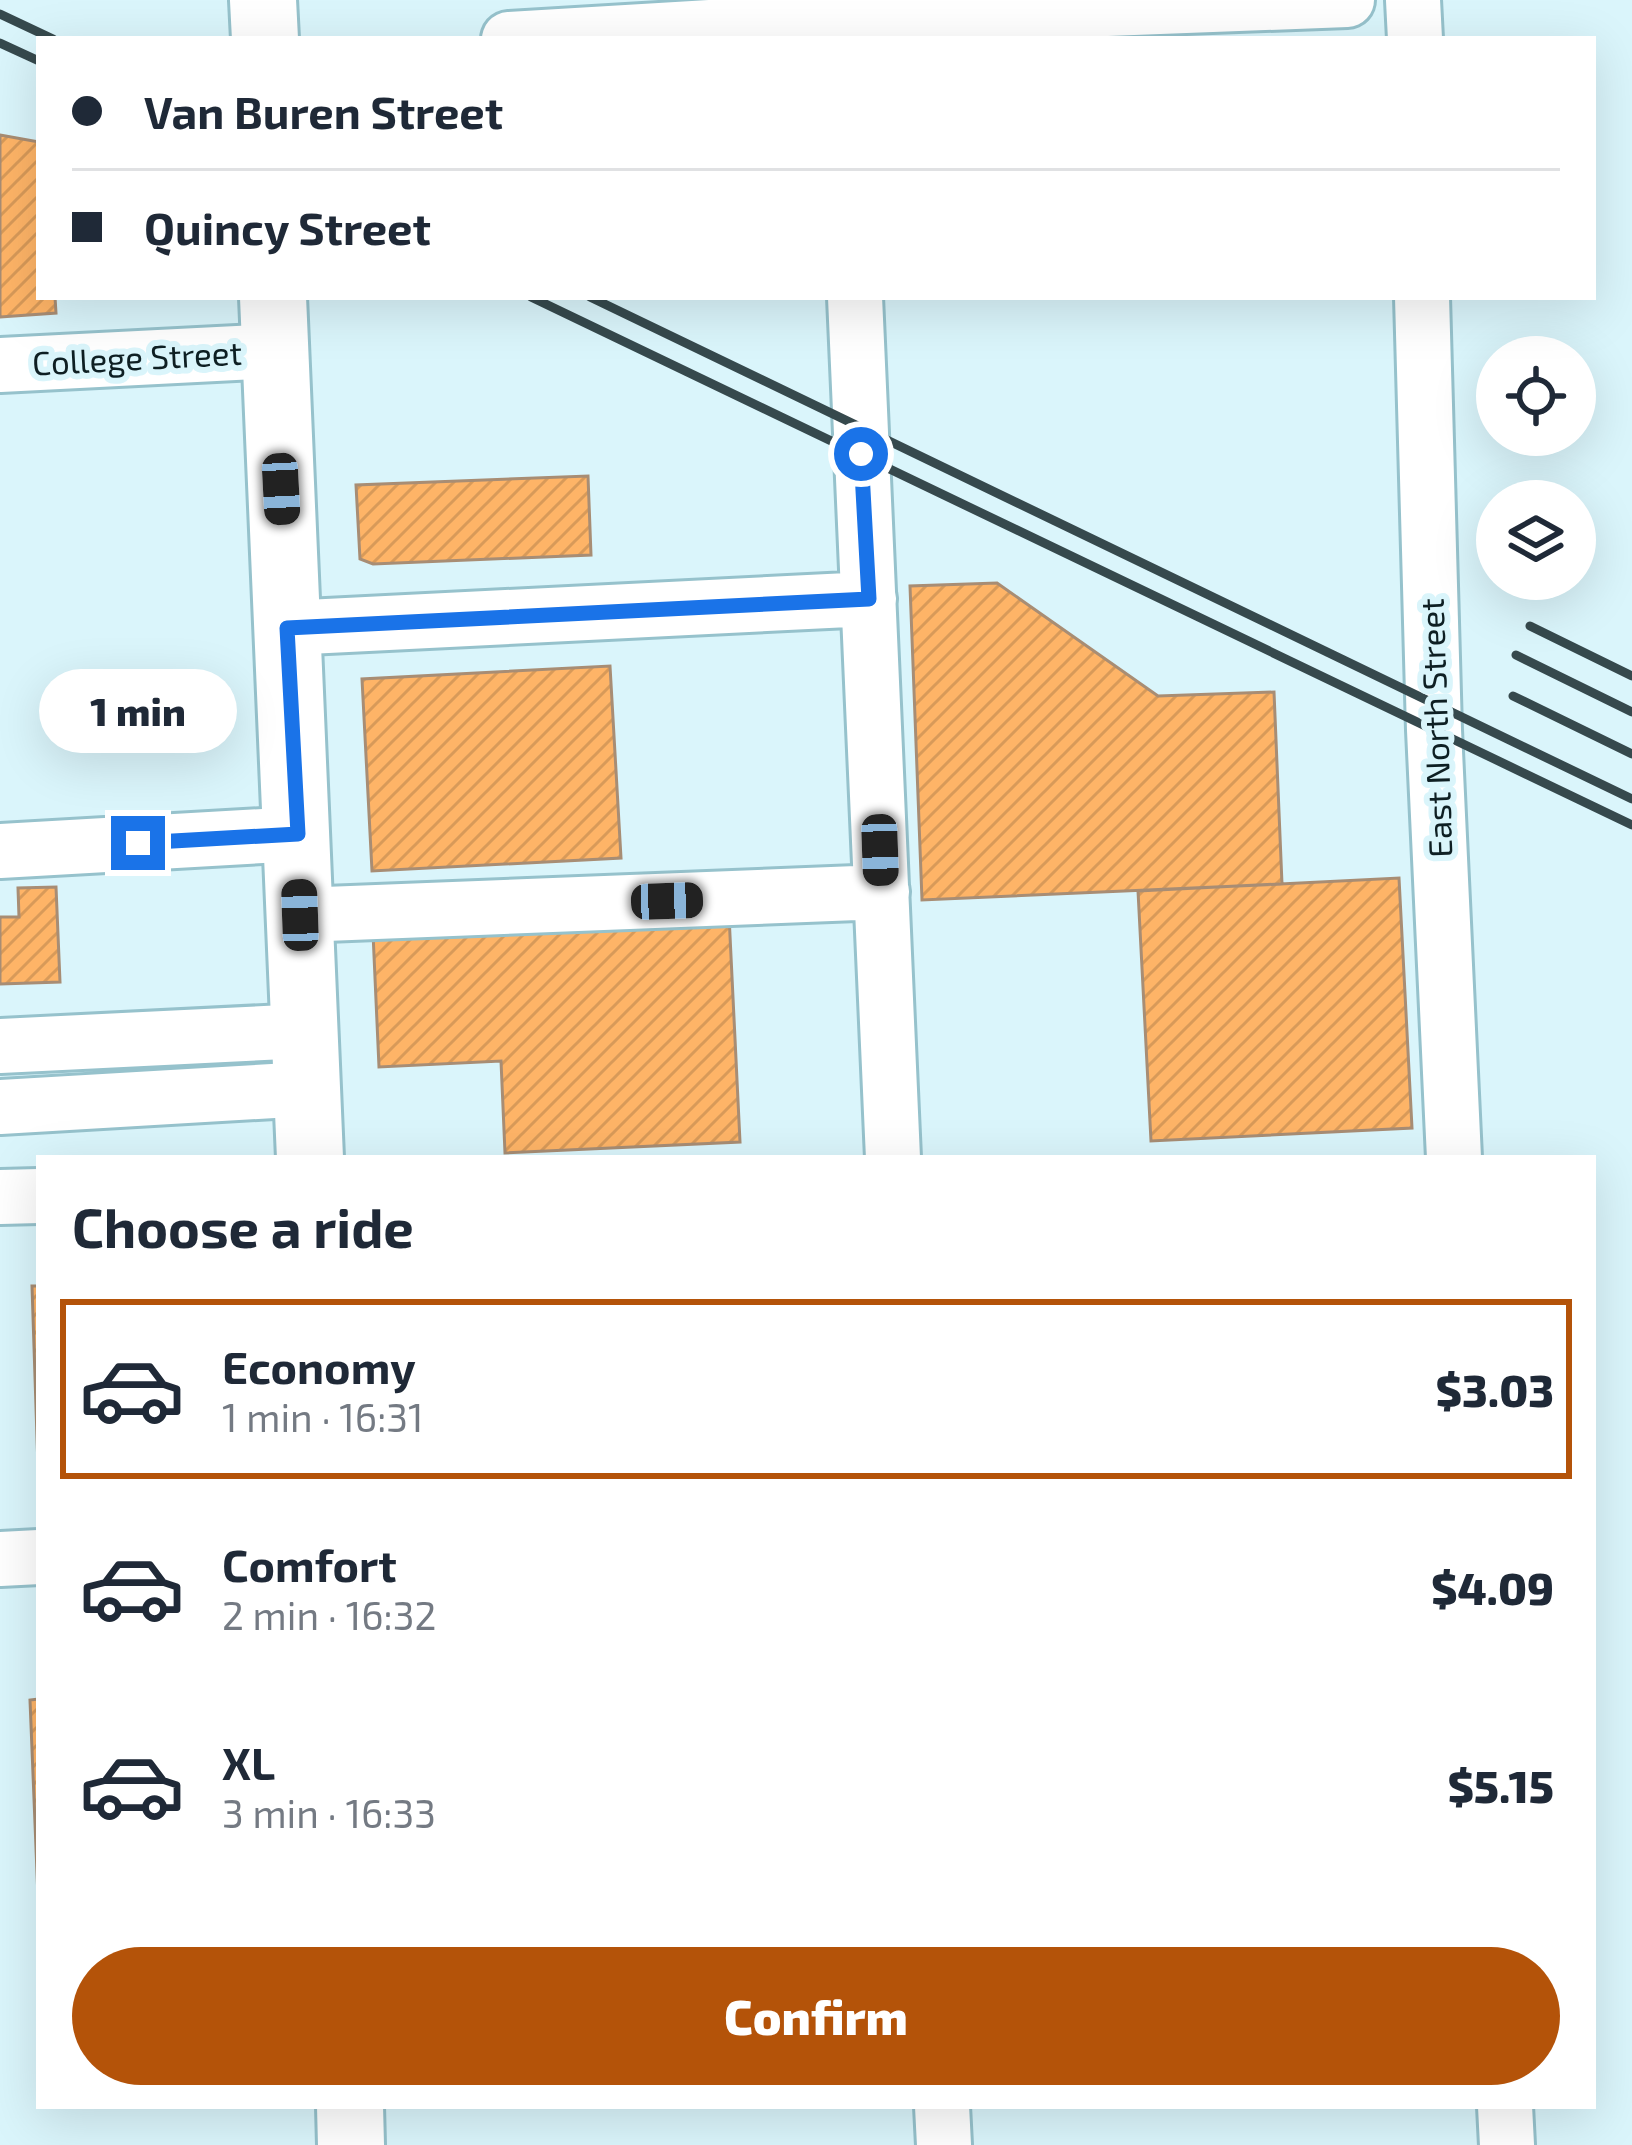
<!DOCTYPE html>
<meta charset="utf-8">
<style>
body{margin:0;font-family:"Exo 2",sans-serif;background:#f2f2f3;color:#1f2937;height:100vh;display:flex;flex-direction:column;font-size:45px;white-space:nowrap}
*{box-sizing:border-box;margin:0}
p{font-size:39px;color:#747a83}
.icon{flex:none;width:66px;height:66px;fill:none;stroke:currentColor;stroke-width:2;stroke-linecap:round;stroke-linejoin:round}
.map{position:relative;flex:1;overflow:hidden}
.panel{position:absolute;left:36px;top:1155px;width:1560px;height:954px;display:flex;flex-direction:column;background:#fff;border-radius:0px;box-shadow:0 12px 48px #0002}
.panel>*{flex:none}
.banner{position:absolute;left:36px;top:36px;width:1560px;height:264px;border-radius:0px;box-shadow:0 12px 48px #0002;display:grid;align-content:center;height:264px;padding:0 36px;background:#fff}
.tools{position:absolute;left:1476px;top:336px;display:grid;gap:24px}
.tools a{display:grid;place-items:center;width:120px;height:120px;border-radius:50%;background:#fff;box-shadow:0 12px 48px #0002;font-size:60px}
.end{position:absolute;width:54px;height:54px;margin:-27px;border:15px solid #1a73e8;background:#fff;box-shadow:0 0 0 6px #fff}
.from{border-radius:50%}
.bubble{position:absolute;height:84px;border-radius:42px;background:#fff;box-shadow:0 12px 48px #0002;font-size:39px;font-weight:800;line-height:84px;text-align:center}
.car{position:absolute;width:36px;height:72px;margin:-36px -18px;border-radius:15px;box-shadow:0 0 9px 3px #0007;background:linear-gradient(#222 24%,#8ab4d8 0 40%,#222 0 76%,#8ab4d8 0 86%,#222 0)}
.banner b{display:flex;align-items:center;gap:42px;height:114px;font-size:45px}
.banner b+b{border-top:3px solid #e0e1e3}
.banner i{width:30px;height:30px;background:#1f2937}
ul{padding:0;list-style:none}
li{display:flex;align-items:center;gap:36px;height:180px;margin:0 24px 18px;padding:0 12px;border:6px solid transparent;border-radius:0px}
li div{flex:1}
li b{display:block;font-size:45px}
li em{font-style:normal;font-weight:800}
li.current{border-color:#b45309}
li>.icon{width:108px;height:108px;stroke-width:1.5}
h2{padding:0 36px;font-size:54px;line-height:144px}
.cta{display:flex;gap:24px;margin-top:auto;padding:24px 36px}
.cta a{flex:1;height:138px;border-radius:72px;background:#b45309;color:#fff;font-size:48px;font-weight:800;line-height:138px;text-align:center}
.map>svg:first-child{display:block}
.building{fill:url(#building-hatch);stroke:#a88d74;stroke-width:3}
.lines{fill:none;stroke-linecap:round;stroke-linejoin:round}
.minor-casing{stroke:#96c2cc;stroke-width:60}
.major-casing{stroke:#96c2cc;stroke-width:72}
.minor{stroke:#fff;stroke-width:54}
.major{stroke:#fff;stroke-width:66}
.rail{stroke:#36494d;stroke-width:9}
.route{stroke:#1a73e8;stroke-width:15}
.labels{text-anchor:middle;stroke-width:12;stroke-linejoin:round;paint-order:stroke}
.street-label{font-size:33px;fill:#0e1f23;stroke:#daf5fb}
</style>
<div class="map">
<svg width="1632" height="2145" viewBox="0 0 1632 2145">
<defs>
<pattern id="building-hatch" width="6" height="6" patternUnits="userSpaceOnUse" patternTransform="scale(3)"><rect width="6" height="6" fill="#feb467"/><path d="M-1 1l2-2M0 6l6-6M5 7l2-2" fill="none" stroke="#d89a59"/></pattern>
</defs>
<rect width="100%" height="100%" fill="#daf5fb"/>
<!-- building -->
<path class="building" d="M0,135L39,142V297H55L56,313L0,317Z
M588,476L591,555L373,564L360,559L356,485Z
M997,583L1158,696L1274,692L1282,884L922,900L910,586Z
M610,666L621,858L372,871L362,679Z
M1399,878L1412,1128L1151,1141L1138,891Z
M56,887L60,982L0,984V917H19L18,888Z
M729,915L740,1142L505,1153L501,1061L379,1067L373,933Z
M32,1286H39V1498Z
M39,1699V1922L30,1700Z"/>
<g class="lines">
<!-- minor casing -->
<g class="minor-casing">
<path id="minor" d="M1413,0L1415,39
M509,39L843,19L1347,0
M855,297L893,1158
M1422,297L1434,730L1454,1158
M0,365L275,351
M287,628L869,599
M0,851L298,834
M300,915L882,892
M0,1046L305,1031
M0,1107L307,1089
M0,1197L39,1196
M0,1559L39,1557
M942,2106L944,2145
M1505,2106L1507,2145"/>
</g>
<!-- major casing -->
<g class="major-casing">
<path id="major" d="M263,0L265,39
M273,297L310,1158
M350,2106L351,2145"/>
</g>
<!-- minor -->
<use href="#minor" class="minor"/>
<!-- major -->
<use href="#major" class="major"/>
<!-- rail -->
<path class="rail" d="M0,14L53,39
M0,43L39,61
M531,297L1632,825
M590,297L1632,799
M1530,626L1632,676
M1516,655L1632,712
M1513,696L1632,754"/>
</g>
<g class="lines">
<!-- route -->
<path class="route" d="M138,843L298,834L287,628L869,599L861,454"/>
</g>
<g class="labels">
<!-- street labels -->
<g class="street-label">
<text transform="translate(137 358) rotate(-3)" y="12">College Street</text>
<text transform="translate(1436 728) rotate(-92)" y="12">East North Street</text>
</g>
</g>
</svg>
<div class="tools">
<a><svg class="icon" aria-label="locate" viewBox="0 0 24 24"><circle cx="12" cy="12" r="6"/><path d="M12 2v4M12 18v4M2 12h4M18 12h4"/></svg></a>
<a><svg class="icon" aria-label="layers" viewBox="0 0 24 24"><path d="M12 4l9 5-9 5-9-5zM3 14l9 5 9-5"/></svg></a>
</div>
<i class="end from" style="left:861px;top:454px"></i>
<i class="end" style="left:138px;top:843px"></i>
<div class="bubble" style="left:39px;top:669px;width:198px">1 min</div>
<i class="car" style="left:281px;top:489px;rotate:177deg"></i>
<i class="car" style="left:880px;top:850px;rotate:178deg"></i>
<i class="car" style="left:667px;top:901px;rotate:88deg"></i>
<i class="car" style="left:300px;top:915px;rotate:358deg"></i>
<div class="banner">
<b><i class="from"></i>Van Buren Street</b>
<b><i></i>Quincy Street</b>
</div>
<section class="panel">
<h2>Choose a ride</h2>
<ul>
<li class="current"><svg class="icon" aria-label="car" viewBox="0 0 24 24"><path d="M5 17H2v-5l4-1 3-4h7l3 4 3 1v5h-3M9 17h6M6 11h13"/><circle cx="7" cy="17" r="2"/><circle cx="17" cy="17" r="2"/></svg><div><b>Economy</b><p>1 min · 16:31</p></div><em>$3.03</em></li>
<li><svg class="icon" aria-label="car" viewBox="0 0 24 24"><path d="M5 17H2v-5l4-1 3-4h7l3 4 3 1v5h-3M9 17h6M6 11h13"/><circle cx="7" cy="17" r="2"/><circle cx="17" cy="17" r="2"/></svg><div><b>Comfort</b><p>2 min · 16:32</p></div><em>$4.09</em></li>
<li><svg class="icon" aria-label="car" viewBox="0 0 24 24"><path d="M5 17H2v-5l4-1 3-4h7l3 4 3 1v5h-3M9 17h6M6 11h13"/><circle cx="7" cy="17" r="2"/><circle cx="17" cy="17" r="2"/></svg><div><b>XL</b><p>3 min · 16:33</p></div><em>$5.15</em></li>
</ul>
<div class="cta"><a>Confirm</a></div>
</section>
</div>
